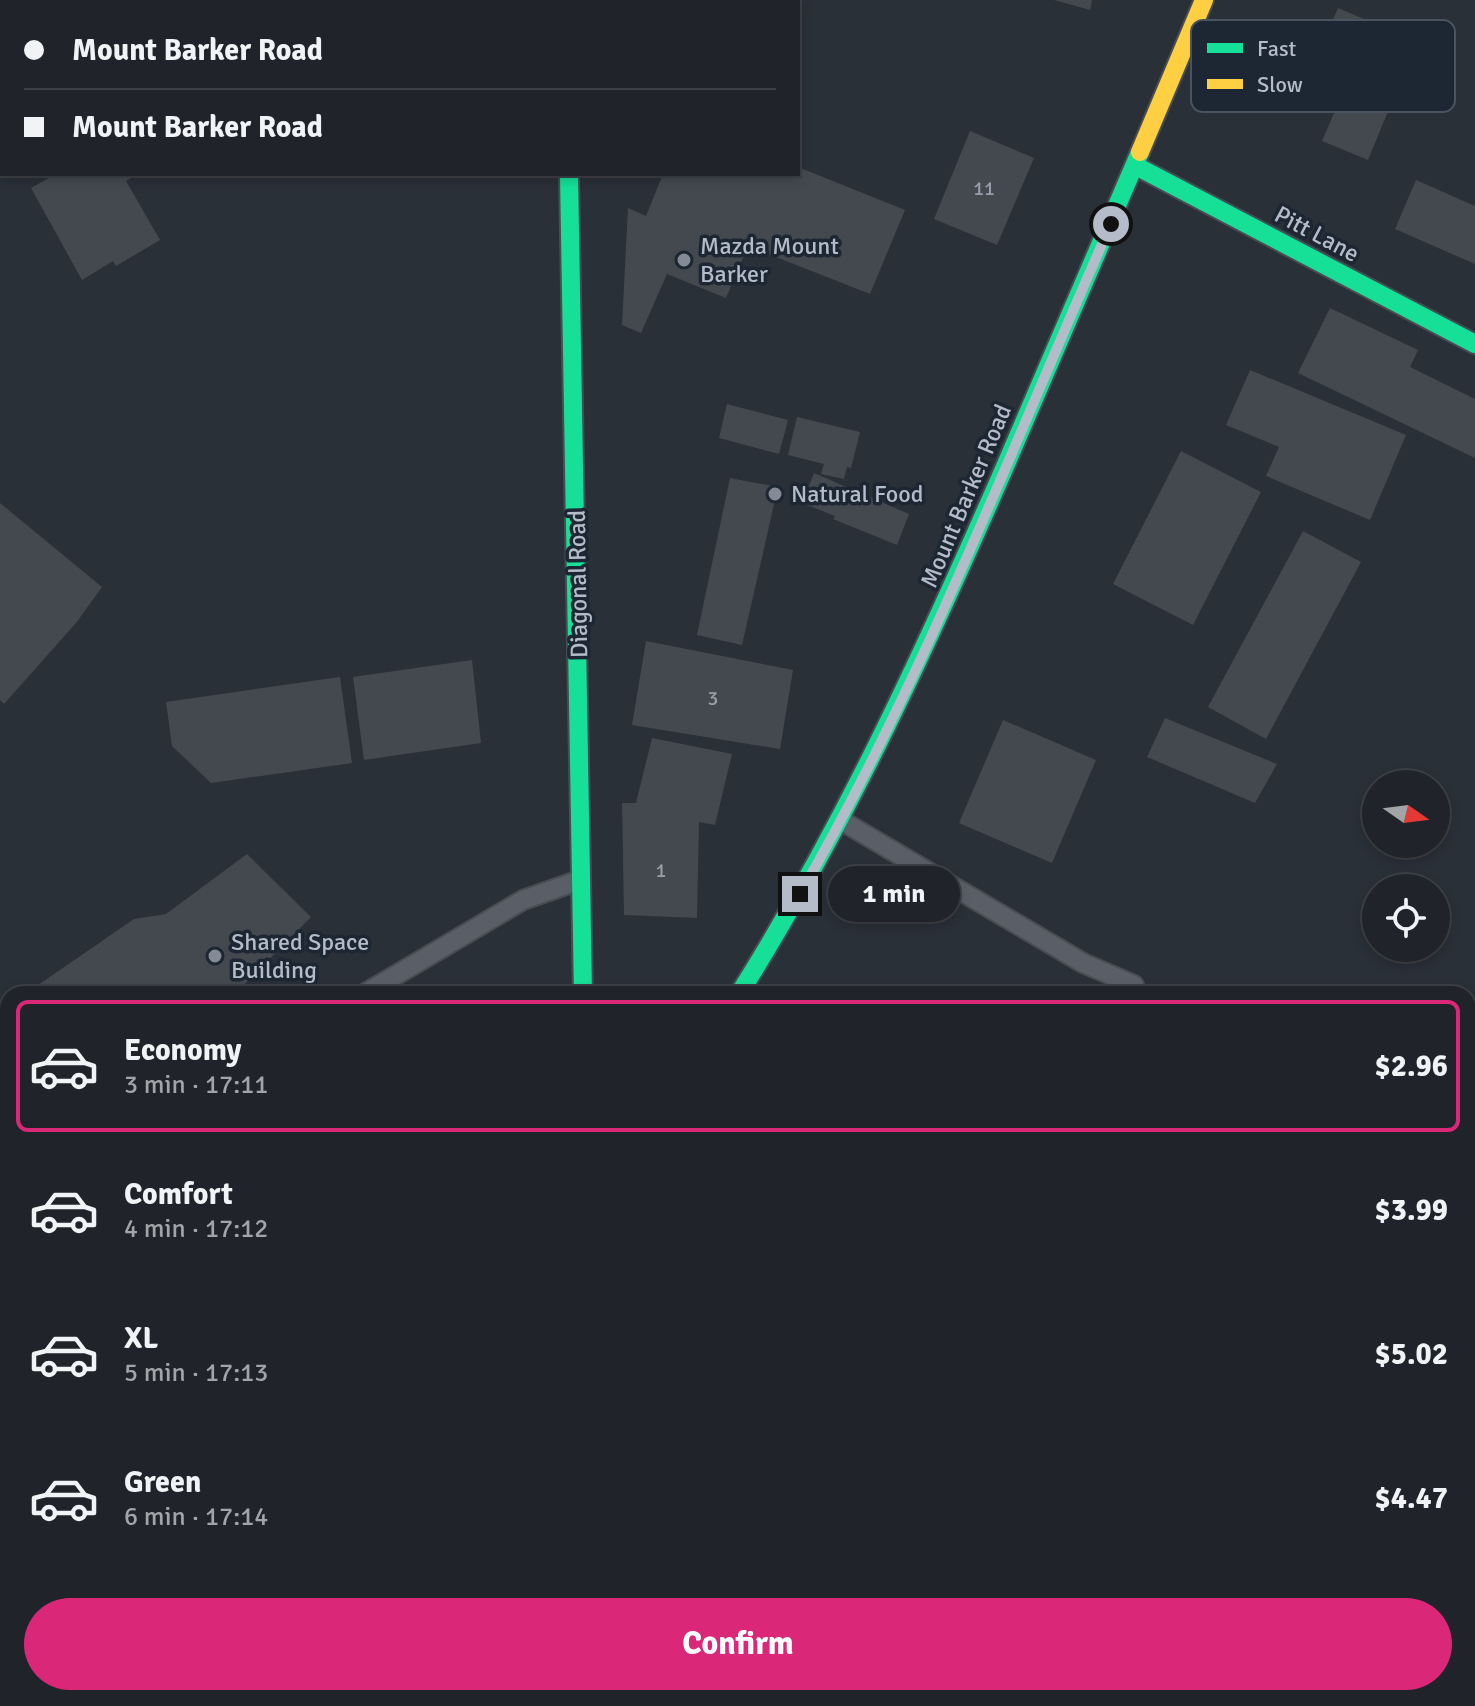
<!DOCTYPE html>
<meta charset="utf-8">
<style>
body{margin:0;font-family:Signika,sans-serif;background:#282c32;color:#f1f3f6;height:100vh;display:flex;flex-direction:column;font-size:30px;white-space:nowrap}
*{box-sizing:border-box;margin:0}
p{font-size:26px;color:#a2a4a8}
.icon{flex:none;width:44px;height:44px;fill:none;stroke:currentColor;stroke-width:2;stroke-linecap:round;stroke-linejoin:round}
.map{position:relative;flex:1;overflow:hidden}
.sheet{position:absolute;left:0px;top:986px;width:1476px;height:720px;display:flex;flex-direction:column;background:#20242a;border-radius:24px 24px 0 0;box-shadow:0 4px 12px #0003,0 0 0 2px #3d4147}
.sheet>*{flex:none}
.hud{position:absolute;left:0px;top:0px;width:800px;height:176px;box-shadow:0 4px 12px #0003,0 0 0 2px #3d4147;display:grid;align-content:center;height:176px;padding:0 24px;background:#20242a}
.needle{width:52px;rotate:104deg}
.tools{position:absolute;left:1362px;top:770px;display:grid;gap:16px}
.tools a{display:grid;place-items:center;width:88px;height:88px;border-radius:50%;background:#20242a;box-shadow:0 4px 12px #0003,0 0 0 2px #3d4147;font-size:40px}
.end{position:absolute;width:36px;height:36px;margin:-18px;border:10px solid #b4bcc9;background:#111;box-shadow:0 0 0 4px #111}
.from{border-radius:50%}
.bubble{position:absolute;height:56px;border-radius:28px;background:#20242a;box-shadow:0 4px 12px #0003,0 0 0 2px #3d4147;font-size:26px;font-weight:700;line-height:56px;text-align:center}
.hud b{display:flex;align-items:center;gap:28px;height:76px;font-size:30px}
.hud b+b{border-top:2px solid #3d4147}
.hud i{width:20px;height:20px;background:#f1f3f6}
ul{padding:14px 0 0;list-style:none}
li{display:flex;align-items:center;gap:24px;height:132px;margin:0 16px 12px;padding:0 8px;border:4px solid transparent;border-radius:12px}
li div{flex:1}
li b{display:block;font-size:30px}
li em{font-style:normal;font-weight:700}
li.active{border-color:#db2777}
li>.icon{width:72px;height:72px;stroke-width:1.5}
.action{display:flex;gap:16px;margin-top:auto;padding:16px 24px}
.action a{flex:1;height:92px;border-radius:48px;background:#db2777;color:#fff;font-size:32px;font-weight:700;line-height:92px;text-align:center}
.map>svg:first-child{display:block}
.building{fill:#444950}
.lines{fill:none;stroke-linecap:round;stroke-linejoin:round}
.lane-casing{stroke:#484c53;stroke-width:22}
.street-casing{stroke:#484c53;stroke-width:42}
.fast-casing{stroke:#484c53;stroke-width:22}
.slow-casing{stroke:#484c53;stroke-width:22}
.lane{stroke:#5a5e66;stroke-width:18}
.street{stroke:#5a5e66;stroke-width:38}
.fast{stroke:#16e098;stroke-width:18}
.slow{stroke:#ffcf43;stroke-width:18}
.route{stroke:#b4bcc9;stroke-width:10}
.poi-dot{fill:#848b96;stroke:#1d2633;stroke-width:3}
.labels{text-anchor:middle;stroke-width:7;stroke-linejoin:round;paint-order:stroke}
.number-label{font-size:20px;fill:#989fab}
.street-label{font-size:24px;fill:#b4bcc9;stroke:#1d2633}
.poi-label{font-size:24px;fill:#b4bcc9;stroke:#1d2633;text-anchor:start}
.key{fill:#1d2633;stroke:#4a5360;stroke-width:2}
.key-label{font-size:22px;fill:#b4bcc9}
</style>
<div class="map">
<svg width="1475" height="1706" viewBox="0 0 1475 1706">
<rect width="100%" height="100%" fill="#2a3038"/>
<!-- building -->
<path class="building" d="M1054,0H1092L1090,10Z
M1338,8L1433,48L1407,111L1391,104L1368,160L1322,141L1347,83L1322,73L1316,59Z
M970,131L1034,158L997,245L934,219Z
M798,167L905,210L870,294L748,246L726,298L667,274L641,333L622,325L628,208L646,216L663,174H798Z
M56,174H138L126,181L160,240L116,266L113,261L82,280L31,188Z
M1416,180L1475,206V264L1395,229Z
M1330,308L1418,350L1410,367L1475,399V458L1298,373Z
M1250,370L1406,435L1370,520L1266,476L1279,447L1226,425Z
M727,404L788,420L779,454L719,438Z
M797,417L860,432L851,468L847,467L844,479L821,474L824,464L788,455Z
M1181,451L1261,492L1193,625L1113,584Z
M814,473L909,514L897,545L833,519L835,516L802,503Z
M730,478L778,487L742,645L697,635Z
M0,503L102,587L76,623L4,704L0,700Z
M1303,531L1361,562L1266,739L1208,707Z
M646,641L793,670L780,749L632,725Z
M472,660L481,743L364,760L353,677Z
M340,677L352,763L211,783L172,746L166,702Z
M1165,718L1277,764L1255,803L1147,757Z
M1003,720L1096,760L1052,863L959,823Z
M652,738L732,754L715,825L699,822L697,918L624,915L622,803H636Z
M247,854L311,917L235,994H25L134,919L166,914Z
M786,1698H874L866,1706H782L788,1701Z
M900,1698H942L935,1706H892Z"/>
<g class="lines">
<!-- lane casing -->
<g class="lane-casing">
<path id="lane" d="M842,821L1083,963L1134,985
M364,994L523,900L580,880"/>
</g>
<!-- street casing -->
<g class="street-casing">
<path id="street" d="M565,0V2
M0,1392L8,1394
M1468,1624L1475,1622
M601,1698L602,1706
M1149,1706L1180,1698"/>
</g>
<!-- fast casing -->
<g class="fast-casing">
<path id="fast" d="M1136,166L1475,344
M569,174L583,994
M739,994C844,827 925,650 1004,469C1050,364 1095,258 1140,152
M0,1595L8,1603
M149,1698V1706"/>
</g>
<!-- slow casing -->
<g class="slow-casing">
<path id="slow" d="M1140,152L1204,0"/>
</g>
<!-- lane -->
<use href="#lane" class="lane"/>
<!-- street -->
<use href="#street" class="street"/>
<!-- fast -->
<use href="#fast" class="fast"/>
<!-- slow -->
<use href="#slow" class="slow"/>
</g>
<g class="lines">
<!-- route -->
<path class="route" d="M800,894C923,681 1011,449 1111,224"/>
</g>
<!-- markers -->
<g class="poi-dot">
<circle cx="684" cy="260" r="8"/>
<circle cx="775" cy="494" r="8"/>
<circle cx="215" cy="956" r="8"/>
</g>
<g class="labels">
<!-- number labels -->
<g class="number-label">
<text x="984" y="195">11</text>
<text x="713" y="705">3</text>
<text x="661" y="877">1</text>
</g>
<!-- street labels -->
<g class="street-label">
<text transform="translate(1317 234) rotate(28)" y="8">Pitt Lane</text>
<text transform="translate(966 496) rotate(-67)" y="8">Mount Barker Road</text>
<text transform="translate(578 584) rotate(-91)" y="8">Diagonal Road</text>
</g>
<!-- poi labels -->
<g class="poi-label">
<text x="700" y="254">Mazda Mount<tspan x="700" dy="28">Barker</tspan></text>
<text x="791" y="502">Natural Food</text>
<text x="231" y="950">Shared Space<tspan x="231" dy="28">Building</tspan></text>
</g>
</g>
<!-- legend -->
<rect x="1191" y="20" width="264" height="92" rx="12" class="key"/>
<rect x="1207" y="43" width="36" height="10" fill="#16e098"/>
<rect x="1207" y="79" width="36" height="10" fill="#ffcf43"/>
<g class="key-label">
<text x="1257" y="56">Fast</text>
<text x="1257" y="92">Slow</text>
</g>
</svg>
<div class="tools">
<a><svg class="needle" viewBox="-14 -14 28 28"><path d="M0-13l5 13h-10z" fill="#e53935"/><path d="M0 13l5-13h-10z" fill="#a2a4a8"/></svg></a>
<a><svg class="icon" aria-label="locate" viewBox="0 0 24 24"><circle cx="12" cy="12" r="6"/><path d="M12 2v4M12 18v4M2 12h4M18 12h4"/></svg></a>
</div>
<i class="end from" style="left:1111px;top:224px"></i>
<i class="end" style="left:800px;top:894px"></i>
<div class="bubble" style="left:828px;top:866px;width:132px">1 min</div>
<div class="hud">
<b><i class="from"></i>Mount Barker Road</b>
<b><i></i>Mount Barker Road</b>
</div>
<section class="sheet">
<ul>
<li class="active"><svg class="icon" aria-label="car" viewBox="0 0 24 24"><path d="M5 17H2v-5l4-1 3-4h7l3 4 3 1v5h-3M9 17h6M6 11h13"/><circle cx="7" cy="17" r="2"/><circle cx="17" cy="17" r="2"/></svg><div><b>Economy</b><p>3 min · 17:11</p></div><em>$2.96</em></li>
<li><svg class="icon" aria-label="car" viewBox="0 0 24 24"><path d="M5 17H2v-5l4-1 3-4h7l3 4 3 1v5h-3M9 17h6M6 11h13"/><circle cx="7" cy="17" r="2"/><circle cx="17" cy="17" r="2"/></svg><div><b>Comfort</b><p>4 min · 17:12</p></div><em>$3.99</em></li>
<li><svg class="icon" aria-label="car" viewBox="0 0 24 24"><path d="M5 17H2v-5l4-1 3-4h7l3 4 3 1v5h-3M9 17h6M6 11h13"/><circle cx="7" cy="17" r="2"/><circle cx="17" cy="17" r="2"/></svg><div><b>XL</b><p>5 min · 17:13</p></div><em>$5.02</em></li>
<li><svg class="icon" aria-label="car" viewBox="0 0 24 24"><path d="M5 17H2v-5l4-1 3-4h7l3 4 3 1v5h-3M9 17h6M6 11h13"/><circle cx="7" cy="17" r="2"/><circle cx="17" cy="17" r="2"/></svg><div><b>Green</b><p>6 min · 17:14</p></div><em>$4.47</em></li>
</ul>
<div class="action"><a>Confirm</a></div>
</section>
</div>
